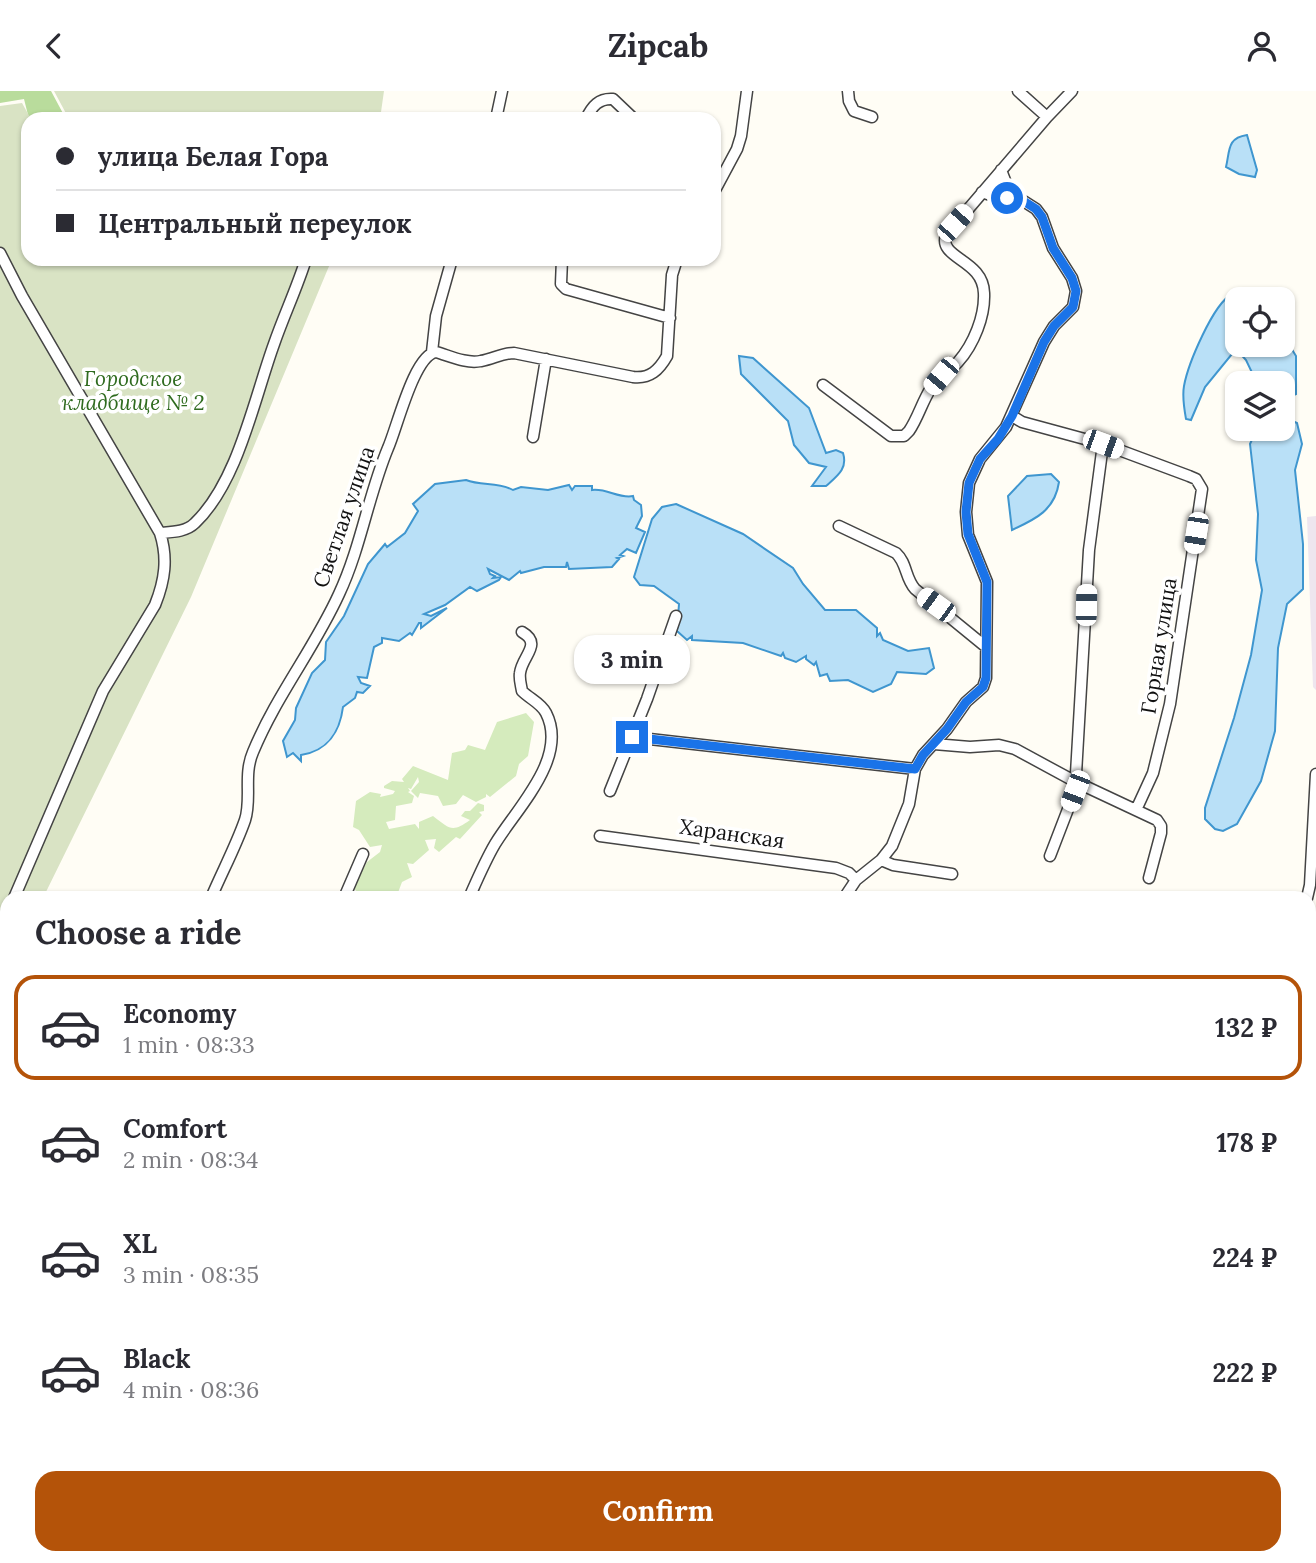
<!DOCTYPE html>
<meta charset="utf-8">
<style>
body{margin:0;font-family:Lora,serif;background:#f2f2f3;color:#2b2b33;height:100vh;display:flex;flex-direction:column;font-size:26px;white-space:nowrap}
*{box-sizing:border-box;margin:0}
p{font-size:23px;color:#7c7c81}
.icon{flex:none;width:38px;height:38px;fill:none;stroke:currentColor;stroke-width:2;stroke-linecap:round;stroke-linejoin:round}
.map{position:relative;flex:1;overflow:hidden}
.details{position:absolute;left:0px;top:800px;width:1316px;height:674px;display:flex;flex-direction:column;background:#fff;border-radius:21px 21px 0 0;box-shadow:0 2px 5px #0004}
.details>*{flex:none}
.top-card{position:absolute;left:21px;top:21px;width:700px;height:154px;border-radius:21px;box-shadow:0 2px 5px #0004;display:grid;align-content:center;height:154px;padding:0 35px;background:#fff}
.controls{position:absolute;left:1225px;top:196px;display:grid;gap:14px}
.controls a{display:grid;place-items:center;width:70px;height:70px;border-radius:14px;background:#fff;box-shadow:0 2px 5px #0004;font-size:35px}
.end{position:absolute;width:32px;height:32px;margin:-16px;border:9px solid #1a73e8;background:#fff;box-shadow:0 0 0 4px #fff}
.from{border-radius:50%}
.bubble{position:absolute;height:49px;border-radius:21px;background:#fff;box-shadow:0 2px 5px #0004;font-size:23px;font-weight:800;line-height:49px;text-align:center}
.car{position:absolute;width:21px;height:42px;margin:-21px -10px;border-radius:9px;box-shadow:0 0 5px 2px #0007;background:linear-gradient(#fff 24%,#345 0 40%,#fff 0 76%,#345 0 86%,#fff 0)}
.top-card b{display:flex;align-items:center;gap:24px;height:66px;font-size:26px}
.top-card b+b{border-top:2px solid #e1e1e2}
.top-card i{width:18px;height:18px;background:#2b2b33}
ul{padding:0;list-style:none}
li{display:flex;align-items:center;gap:21px;height:105px;margin:0 14px 10px;padding:0 21px;border:4px solid transparent;border-radius:21px}
li div{flex:1}
li b{display:block;font-size:26px}
li em{font-style:normal;font-weight:800}
li.active{border-color:#b45309}
li>.icon{width:63px;height:63px;stroke-width:1.5}
h2{padding:0 35px;font-size:32px;line-height:84px}
.button{display:flex;gap:14px;margin-top:auto;padding:14px 35px}
.button a{flex:1;height:80px;border-radius:21px;background:#b45309;color:#fff;font-size:28px;font-weight:800;line-height:80px;text-align:center}
header{display:flex;justify-content:space-between;align-items:center;height:91px;padding:0 35px;background:#fff;font-size:32px;font-weight:800}
.map>svg:first-child{display:block}
.industrial{fill:#eee6ef}
.green{fill:#d5ebbd}
.forest{fill:#b9dc9c}
.cemetery{fill:#d9e3c4}
.water{fill:#b9e0f7;stroke:#3f96cf;stroke-width:2}
.lines{fill:none;stroke-linecap:round;stroke-linejoin:round}
.minor-casing{stroke:#444;stroke-width:13}
.minor{stroke:#fff;stroke-width:10}
.route{stroke:#1a73e8;stroke-width:9}
.labels{text-anchor:middle;stroke-width:7;stroke-linejoin:round;paint-order:stroke}
.park-label{font-size:21px;font-style:italic;fill:#2f6b1f;stroke:#fff}
.street-label{font-size:21px;fill:#111;stroke:#fff}
</style>
<header><svg class="icon" aria-label="back" viewBox="0 0 24 24"><path d="M15 5l-7 7 7 7"/></svg>Zipcab<svg class="icon" aria-label="person" viewBox="0 0 24 24"><circle cx="12" cy="8" r="4"/><path d="M4 21q1-7 8-7t8 7"/></svg></header>
<div class="map">
<svg width="1316" height="1472" viewBox="0 0 1316 1472">
<rect width="100%" height="100%" fill="#fffdf5"/>
<!-- industrial -->
<path class="industrial" d="M1316,425V599L1313,596L1307,426Z"/>
<!-- green -->
<path class="green" d="M526,622L534,631L528,665L519,673L516,685L490,706L486,703V706L476,711L463,704L456,713L443,715L438,705L420,702L418,707L411,700L419,691L418,686L411,698L408,697L410,700L408,701L414,705L412,712L396,715L395,729L386,731L389,738L415,733L419,738V731L433,725C450,738 452,742 470,729L461,725L465,720H470L478,712L484,714V720L479,721L482,724L460,748L456,746L439,761L434,757L436,748L425,749L429,759L413,773L407,772L412,786L402,791L396,807H385V803L380,807H364L353,797L367,771L380,761L382,754L370,756L359,739L353,736L356,710L370,701L381,703L380,706L393,703L395,700L384,697V695L392,690L404,691L402,688L413,675L448,689L452,662L465,659L468,654L485,659L497,631Z"/>
<!-- forest -->
<path class="forest" d="M0,0H51L66,28H29L24,8L0,12Z
M9,1467V1466L159,1467L157,1472H6Z
M503,1467H599L601,1472H503Z"/>
<!-- cemetery -->
<path class="cemetery" d="M54,0H384L380,28H69Z
M22,12L31,28H28V168H332L191,506L43,807H7V881L0,896V15Z"/>
<!-- water -->
<path class="water" d="M1247,44L1257,79L1255,86L1239,83L1226,76C1230,59 1227,47 1247,44Z
M1232,203L1240,208H1237V254H1283V244L1296,265V303L1283,309V292H1257L1246,269L1236,258L1205,296L1191,329L1186,328C1184,317 1182,306 1184,295C1188,273 1213,213 1232,203Z
M739,265L753,267L809,317L826,362L836,359L843,362C848,378 837,385 826,395H812L826,376L809,372L794,354L788,330L741,283Z
M1288,328L1297,332L1302,353L1295,379L1303,453V498L1287,513L1278,557L1275,640L1261,690L1237,733L1223,740L1215,738L1205,728V717L1234,627L1251,564L1262,499L1256,469L1258,423L1250,353L1254,344L1261,338H1283V329Z
M1051,383L1059,391C1055,419 1036,428 1012,439L1008,405L1027,385Z
M466,389C481,395 499,391 513,399L521,396L548,399L569,394L572,399L575,395H592V399C607,397 619,408 633,405L634,409L641,414L642,425L636,437L645,441L636,462L627,458L620,464L623,465L617,467L619,468L612,476L569,478L567,471L566,476H544L521,482L520,480L509,489L488,478L490,483L495,485L493,487L501,486L499,489L477,500L470,496L445,514L424,523L431,525L447,517L421,537V532H419L412,544L410,542L399,550L382,547V552L374,556L367,587L358,586L361,592L370,595L363,602L357,601L355,607L343,616C340,640 328,660 301,664V670L293,662L287,666L283,650L295,629L296,617L312,582L325,569L326,551L344,525L368,473L385,453L387,456L405,442L418,420L413,413L435,393Z
M676,413L743,443L793,477L803,493L825,519H856L877,537V545L880,542L883,549L908,560L929,557L934,577L926,583L897,581L891,593L873,601L848,589L830,590L827,583L820,585L816,571L814,574L806,568V565L796,571L785,567L783,562L781,565L743,552L692,549V545L687,549L677,540L679,513L654,495L640,494L634,486L652,428L662,416Z"/>
<g class="lines">
<!-- minor casing -->
<g class="minor-casing">
<path id="minor" d="M848,0L849,10L854,20L872,26
M1018,0L1047,26
M496,28L502,0
M586,28C592,15 599,7 613,8L634,28
M714,101L737,58L741,45L747,0
M982,101L999,107L1014,104
M0,162L22,205L160,442C168,467 165,489 155,514L103,600L14,807
M562,168L561,193L566,198L670,227
M432,261L436,225L452,168
M823,294L891,345H904L909,340C918,327 922,311 931,297C938,287 949,280 958,271C974,253 985,225 984,202C983,168 938,168 946,144L1047,26L1072,0
M1012,325L1022,331L1103,353L1189,385L1196,388L1202,398L1170,613L1153,682L1136,719
M533,346L546,268
M839,435L896,462C907,472 905,487 915,498L986,556
M160,442C172,441 186,441 195,432C238,391 254,308 274,253C284,224 297,197 306,168
M632,646L915,678
M934,653L970,656L999,654L1015,658L1076,691L1157,729L1161,735V742L1149,787
M610,700L647,608L676,525
M600,745L836,777L849,782L856,789
M1050,765L1075,700L1089,459L1103,353
M881,769L893,774L952,783
M211,807C222,781 236,755 245,729C252,708 243,684 253,661C276,605 314,558 339,503C361,456 368,405 388,357C397,337 414,264 436,261C450,265 466,273 481,270C493,268 502,262 514,262L633,286C650,288 659,279 667,265L672,184L677,168
M344,807L363,763
M469,807C477,789 485,770 495,753C516,718 569,667 546,622C541,612 530,608 522,600C521,594 519,588 520,582C522,565 543,553 522,541
M844,807L856,789L881,769L892,755L909,713L915,678L923,664L947,638L966,611L983,596L986,587L987,491L968,444L966,421L969,392L980,368L1006,336L1044,251L1054,235L1073,216L1076,200L1072,187L1053,157L1042,126L1036,118L1014,104L1008,97L1001,79
M1307,807L1310,794L1316,683
M0,839L7,824
M1309,975L1316,974
M1309,1059H1316
M1309,1124H1316
M0,1224L7,1220
M1309,1336L1316,1337
M0,1399L7,1391
M1309,1457H1316
M667,1466L669,1472
M923,1466L924,1472
M805,1470L814,1472
M179,1472L182,1466
M243,1472L246,1466
M473,1472L479,1466
M997,1472L998,1466
M1046,1472L1047,1466"/>
</g>
<!-- minor -->
<use href="#minor" class="minor"/>
</g>
<g class="lines">
<!-- route -->
<path class="route" d="M632,646L915,678L923,664L947,638L966,611L983,596L986,587L987,491L968,443L966,421L969,392L980,368L998,348L1012,325L1044,251L1054,235L1073,216L1076,200L1072,187L1053,157L1042,126L1036,118L1014,104L1007,107"/>
</g>
<g class="labels">
<!-- park labels -->
<g class="park-label">
<text x="133" y="295">Городское<tspan x="133" dy="24">кладбище № 2</tspan></text>
</g>
<!-- street labels -->
<g class="street-label">
<text transform="translate(344 426) rotate(-71)" y="7">Светлая улица</text>
<text transform="translate(1159 555) rotate(-81)" y="7">Горная улица</text>
<text transform="translate(732 743) rotate(8)" y="7">Харанская</text>
</g>
</g>
</svg>
<div class="controls">
<a><svg class="icon" aria-label="locate" viewBox="0 0 24 24"><circle cx="12" cy="12" r="6"/><path d="M12 2v4M12 18v4M2 12h4M18 12h4"/></svg></a>
<a><svg class="icon" aria-label="layers" viewBox="0 0 24 24"><path d="M12 4l9 5-9 5-9-5zM3 14l9 5 9-5"/></svg></a>
</div>
<i class="end from" style="left:1007px;top:107px"></i>
<i class="end" style="left:632px;top:646px"></i>
<div class="bubble" style="left:574px;top:544px;width:116px">3 min</div>
<i class="car" style="left:955px;top:132px;rotate:42deg"></i>
<i class="car" style="left:941px;top:285px;rotate:220deg"></i>
<i class="car" style="left:1103px;top:353px;rotate:110deg"></i>
<i class="car" style="left:1196px;top:442px;rotate:189deg"></i>
<i class="car" style="left:936px;top:514px;rotate:306deg"></i>
<i class="car" style="left:1086px;top:514px;rotate:1deg"></i>
<i class="car" style="left:1075px;top:700px;rotate:201deg"></i>
<div class="top-card">
<b><i class="from"></i>улица Белая Гора</b>
<b><i></i>Центральный переулок</b>
</div>
<section class="details">
<h2>Choose a ride</h2>
<ul>
<li class="active"><svg class="icon" aria-label="car" viewBox="0 0 24 24"><path d="M5 17H2v-5l4-1 3-4h7l3 4 3 1v5h-3M9 17h6M6 11h13"/><circle cx="7" cy="17" r="2"/><circle cx="17" cy="17" r="2"/></svg><div><b>Economy</b><p>1 min · 08:33</p></div><em>132 ₽</em></li>
<li><svg class="icon" aria-label="car" viewBox="0 0 24 24"><path d="M5 17H2v-5l4-1 3-4h7l3 4 3 1v5h-3M9 17h6M6 11h13"/><circle cx="7" cy="17" r="2"/><circle cx="17" cy="17" r="2"/></svg><div><b>Comfort</b><p>2 min · 08:34</p></div><em>178 ₽</em></li>
<li><svg class="icon" aria-label="car" viewBox="0 0 24 24"><path d="M5 17H2v-5l4-1 3-4h7l3 4 3 1v5h-3M9 17h6M6 11h13"/><circle cx="7" cy="17" r="2"/><circle cx="17" cy="17" r="2"/></svg><div><b>XL</b><p>3 min · 08:35</p></div><em>224 ₽</em></li>
<li><svg class="icon" aria-label="car" viewBox="0 0 24 24"><path d="M5 17H2v-5l4-1 3-4h7l3 4 3 1v5h-3M9 17h6M6 11h13"/><circle cx="7" cy="17" r="2"/><circle cx="17" cy="17" r="2"/></svg><div><b>Black</b><p>4 min · 08:36</p></div><em>222 ₽</em></li>
</ul>
<div class="button"><a>Confirm</a></div>
</section>
</div>
